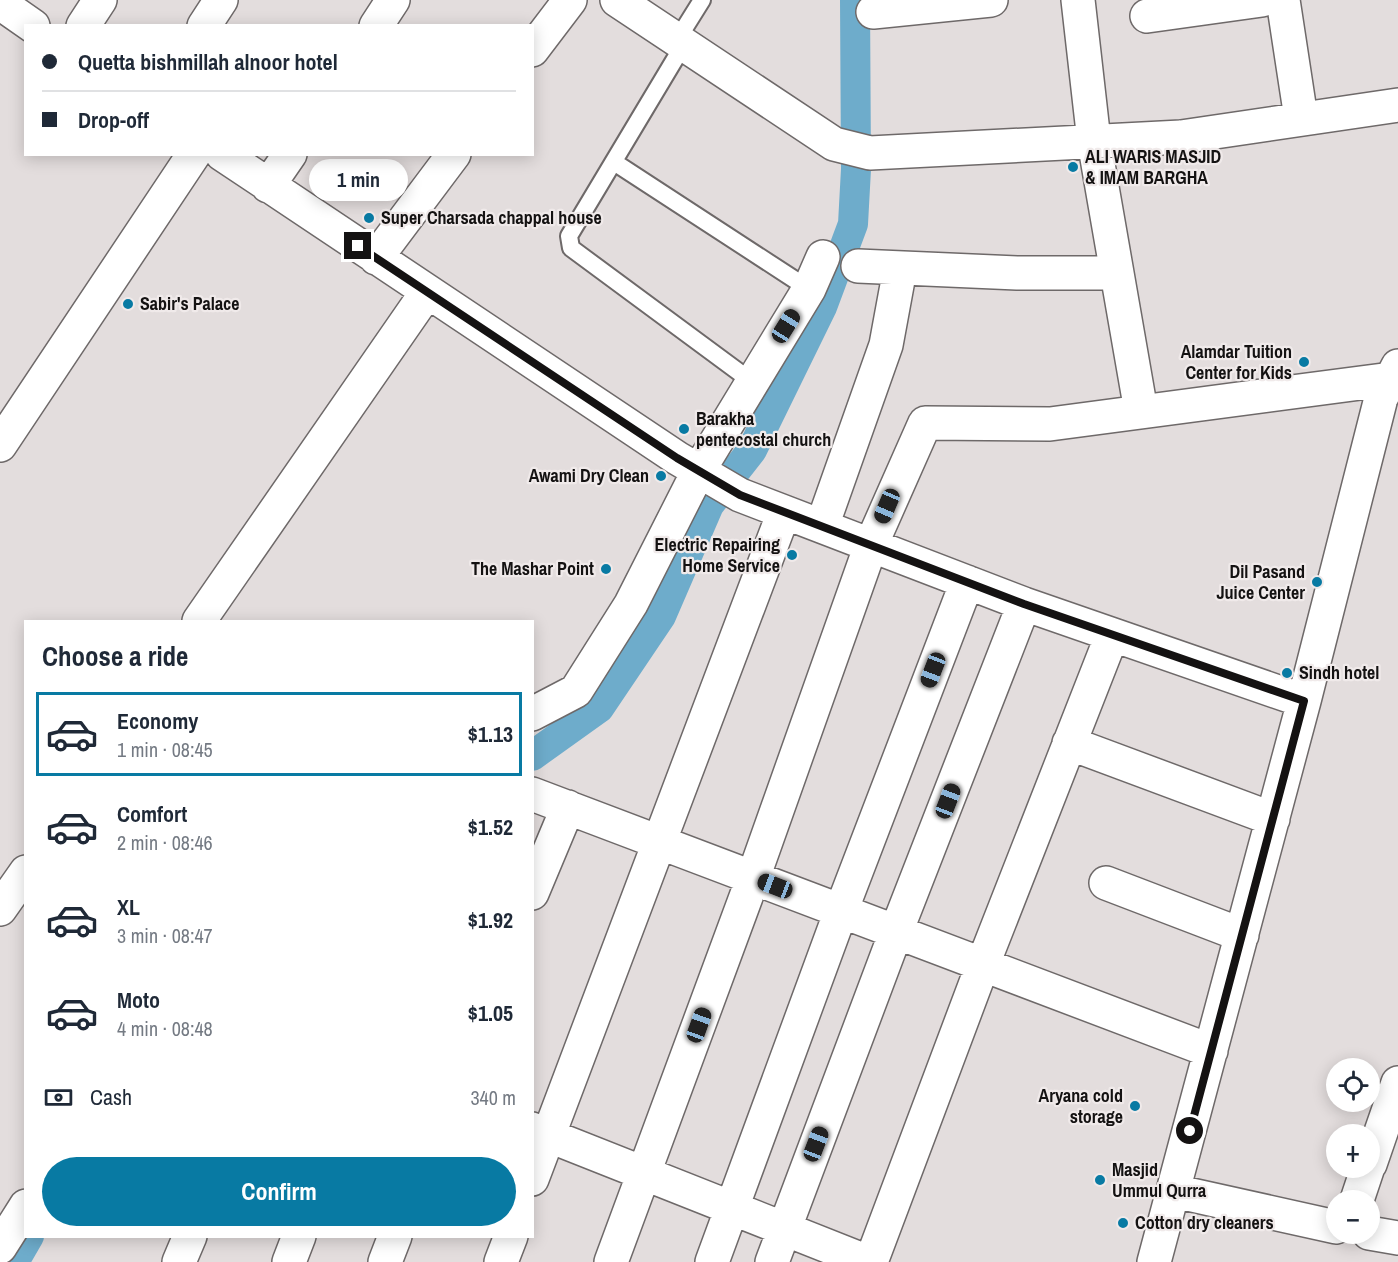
<!DOCTYPE html>
<meta charset="utf-8">
<style>
body{margin:0;font-family:"Archivo Narrow",sans-serif;background:#f6f6f7;color:#1f2937;height:100vh;display:flex;flex-direction:column;font-size:22px;white-space:nowrap}
*{box-sizing:border-box;margin:0}
p{font-size:20px;color:#747a83}
.icon{flex:none;width:33px;height:33px;fill:none;stroke:currentColor;stroke-width:2;stroke-linecap:round;stroke-linejoin:round}
.map{position:relative;flex:1;overflow:hidden}
.drawer{position:absolute;left:24px;top:620px;width:510px;height:618px;display:flex;flex-direction:column;background:#fff;border-radius:0px;box-shadow:0 3px 15px #0003}
.drawer>*{flex:none}
.banner{position:absolute;left:24px;top:24px;width:510px;height:132px;border-radius:0px;box-shadow:0 3px 15px #0003;display:grid;align-content:center;height:132px;padding:0 18px;background:#fff}
.controls{position:absolute;left:1326px;top:1058px;display:grid;gap:12px}
.controls a{display:grid;place-items:center;width:54px;height:54px;border-radius:50%;background:#fff;box-shadow:0 3px 15px #0003;font-size:30px}
.end{position:absolute;width:27px;height:27px;margin:-14px;border:8px solid #141212;background:#fff;box-shadow:0 0 0 3px #fff}
.from{border-radius:50%}
.bubble{position:absolute;height:42px;border-radius:21px;background:#fff;box-shadow:0 3px 15px #0003;font-size:20px;font-weight:700;line-height:42px;text-align:center}
.car{position:absolute;width:18px;height:36px;margin:-18px -9px;border-radius:8px;box-shadow:0 0 4px 2px #0007;background:linear-gradient(#222 24%,#8ab4d8 0 40%,#222 0 76%,#8ab4d8 0 86%,#222 0)}
.banner b{display:flex;align-items:center;gap:21px;height:57px;font-size:22px}
.banner b+b{border-top:2px solid #e0e1e3}
.banner i{width:15px;height:15px;background:#1f2937}
ul{padding:0;list-style:none}
li{display:flex;align-items:center;gap:18px;height:84px;margin:0 12px 9px;padding:0 6px;border:3px solid transparent;border-radius:0px}
li div{flex:1}
li b{display:block;font-size:22px}
li em{font-style:normal;font-weight:700}
li.current{border-color:#087aa3}
li>.icon{width:54px;height:54px;stroke-width:1.5}
h2{padding:0 18px;font-size:27px;line-height:72px}
.pay{display:flex;align-items:center;gap:15px;height:66px;padding:0 18px;font-size:22px}
.pay p{margin-inline-start:auto}
.button{display:flex;gap:12px;margin-top:auto;padding:12px 18px}
.button a{flex:1;height:69px;border-radius:36px;background:#087aa3;color:#fff;font-size:24px;font-weight:700;line-height:69px;text-align:center}
.map>svg:first-child{display:block}
.lines{fill:none;stroke-linecap:round;stroke-linejoin:round}
.canal{stroke:#6eaccb;stroke-width:30}
.lane-casing{stroke:#6e6969;stroke-width:20}
.street-casing{stroke:#6e6969;stroke-width:36}
.lane{stroke:#fff;stroke-width:16}
.street{stroke:#fff;stroke-width:33}
.route{stroke:#141212;stroke-width:8}
.poi-dot{fill:#087aa3;stroke:#f0eaea;stroke-width:2}
.labels{text-anchor:middle;stroke-width:4.5;stroke-linejoin:round;paint-order:stroke}
.poi-label{font-size:18px;font-weight:bold;fill:#141212;stroke:#f0eaea;text-anchor:start}
</style>
<div class="map">
<svg width="1398" height="1262" viewBox="0 0 1398 1262">
<rect width="100%" height="100%" fill="#e3dddd"/>
<g class="lines">
<!-- canal -->
<path class="canal" d="M532,756L599,708L661,616L709,505L752,450L822,307L853,224L856,169L855,0
M14,1262L29,1236"/>
<!-- lane casing -->
<g class="lane-casing">
<path id="lane" d="M677,40L702,0
M684,44L569,236L571,248L751,381
M614,162L809,289"/>
</g>
<!-- street casing -->
<g class="street-casing">
<path id="street" d="M617,0L834,144L870,153L1181,137L1398,105
M1078,0L1094,141L1141,411
M1283,0L1301,118
M0,3L33,26
M873,12L991,0
M1147,16L1262,0
M83,26L100,0
M204,26L221,0
M376,26L393,0
M532,50L570,0
M222,154L677,458L740,495L1024,604L1304,701
M268,186L290,154
M376,258L454,154
M858,266L1017,273H1116
M0,445L194,154
M822,526L886,345L900,269
M199,621L427,292
M532,714L576,691L631,604L699,470L809,289L823,257
M1069,743L1273,819
M532,794L1211,1051
M1106,883L1242,935
M532,893L568,807
M0,909L26,872
M532,1129L868,1262
M1370,1164L1398,1083
M532,1179L784,512
M1174,1191L1336,1227
M1357,1200L1368,1167
M1369,1233L1398,1238
M0,1247L26,1206
M179,1262L190,1236
M289,1262L299,1236
M385,1262L395,1236
M501,1262L511,1236
M611,1262L753,878L871,545L925,423L1050,424L1391,379
M712,1262L841,911L967,582
M772,1262L896,932L1024,604
M871,1262L983,964L1112,635
M1154,1262L1304,701L1381,398L1398,366"/>
</g>
<!-- lane -->
<use href="#lane" class="lane"/>
<!-- street -->
<use href="#street" class="street"/>
</g>
<g class="lines">
<!-- route -->
<path class="route" d="M358,246L677,458L740,495L1024,604L1304,701L1190,1131"/>
</g>
<!-- markers -->
<g class="poi-dot">
<circle cx="1073" cy="167" r="6"/>
<circle cx="369" cy="218" r="6"/>
<circle cx="128" cy="304" r="6"/>
<circle cx="1304" cy="362" r="6"/>
<circle cx="684" cy="429" r="6"/>
<circle cx="661" cy="476" r="6"/>
<circle cx="792" cy="555" r="6"/>
<circle cx="606" cy="569" r="6"/>
<circle cx="1317" cy="582" r="6"/>
<circle cx="1287" cy="673" r="6"/>
<circle cx="1135" cy="1106" r="6"/>
<circle cx="1100" cy="1180" r="6"/>
<circle cx="1123" cy="1223" r="6"/>
</g>
<g class="labels">
<!-- poi labels -->
<g class="poi-label">
<text x="1085" y="163">ALI WARIS MASJID<tspan x="1085" dy="21">&amp; IMAM BARGHA</tspan></text>
<text x="381" y="224">Super Charsada chappal house</text>
<text x="140" y="310">Sabir's Palace</text>
<text x="1292" y="358" text-anchor="end">Alamdar Tuition<tspan x="1292" dy="21">Center for Kids</tspan></text>
<text x="696" y="425">Barakha<tspan x="696" dy="21">pentecostal church</tspan></text>
<text x="649" y="482" text-anchor="end">Awami Dry Clean</text>
<text x="780" y="551" text-anchor="end">Electric Repairing<tspan x="780" dy="21">Home Service</tspan></text>
<text x="594" y="575" text-anchor="end">The Mashar Point</text>
<text x="1305" y="578" text-anchor="end">Dil Pasand<tspan x="1305" dy="21">Juice Center</tspan></text>
<text x="1299" y="679">Sindh hotel</text>
<text x="1123" y="1102" text-anchor="end">Aryana cold<tspan x="1123" dy="21">storage</tspan></text>
<text x="1112" y="1176">Masjid<tspan x="1112" dy="21">Ummul Qurra</tspan></text>
<text x="1135" y="1229">Cotton dry cleaners</text>
</g>
</g>
</svg>
<div class="controls">
<a><svg class="icon" aria-label="locate" viewBox="0 0 24 24"><circle cx="12" cy="12" r="6"/><path d="M12 2v4M12 18v4M2 12h4M18 12h4"/></svg></a>
<a>+</a>
<a>−</a>
</div>
<i class="end from" style="left:1190px;top:1131px"></i>
<i class="end" style="left:358px;top:246px"></i>
<div class="bubble" style="left:309px;top:159px;width:99px">1 min</div>
<i class="car" style="left:786px;top:326px;rotate:32deg"></i>
<i class="car" style="left:887px;top:506px;rotate:203deg"></i>
<i class="car" style="left:933px;top:670px;rotate:201deg"></i>
<i class="car" style="left:948px;top:801px;rotate:21deg"></i>
<i class="car" style="left:775px;top:886px;rotate:291deg"></i>
<i class="car" style="left:699px;top:1025px;rotate:20deg"></i>
<i class="car" style="left:816px;top:1144px;rotate:21deg"></i>
<div class="banner">
<b><i class="from"></i>Quetta bishmillah alnoor hotel</b>
<b><i></i>Drop-off</b>
</div>
<section class="drawer">
<h2>Choose a ride</h2>
<ul>
<li class="current"><svg class="icon" aria-label="car" viewBox="0 0 24 24"><path d="M5 17H2v-5l4-1 3-4h7l3 4 3 1v5h-3M9 17h6M6 11h13"/><circle cx="7" cy="17" r="2"/><circle cx="17" cy="17" r="2"/></svg><div><b>Economy</b><p>1 min · 08:45</p></div><em>$1.13</em></li>
<li><svg class="icon" aria-label="car" viewBox="0 0 24 24"><path d="M5 17H2v-5l4-1 3-4h7l3 4 3 1v5h-3M9 17h6M6 11h13"/><circle cx="7" cy="17" r="2"/><circle cx="17" cy="17" r="2"/></svg><div><b>Comfort</b><p>2 min · 08:46</p></div><em>$1.52</em></li>
<li><svg class="icon" aria-label="car" viewBox="0 0 24 24"><path d="M5 17H2v-5l4-1 3-4h7l3 4 3 1v5h-3M9 17h6M6 11h13"/><circle cx="7" cy="17" r="2"/><circle cx="17" cy="17" r="2"/></svg><div><b>XL</b><p>3 min · 08:47</p></div><em>$1.92</em></li>
<li><svg class="icon" aria-label="car" viewBox="0 0 24 24"><path d="M5 17H2v-5l4-1 3-4h7l3 4 3 1v5h-3M9 17h6M6 11h13"/><circle cx="7" cy="17" r="2"/><circle cx="17" cy="17" r="2"/></svg><div><b>Moto</b><p>4 min · 08:48</p></div><em>$1.05</em></li>
</ul>
<div class="pay"><svg class="icon" aria-label="cash" viewBox="0 0 24 24"><path d="M3 7h18v10H3z"/><circle cx="12" cy="12" r="2"/></svg>Cash<p>340 m</p></div>
<div class="button"><a>Confirm</a></div>
</section>
</div>
